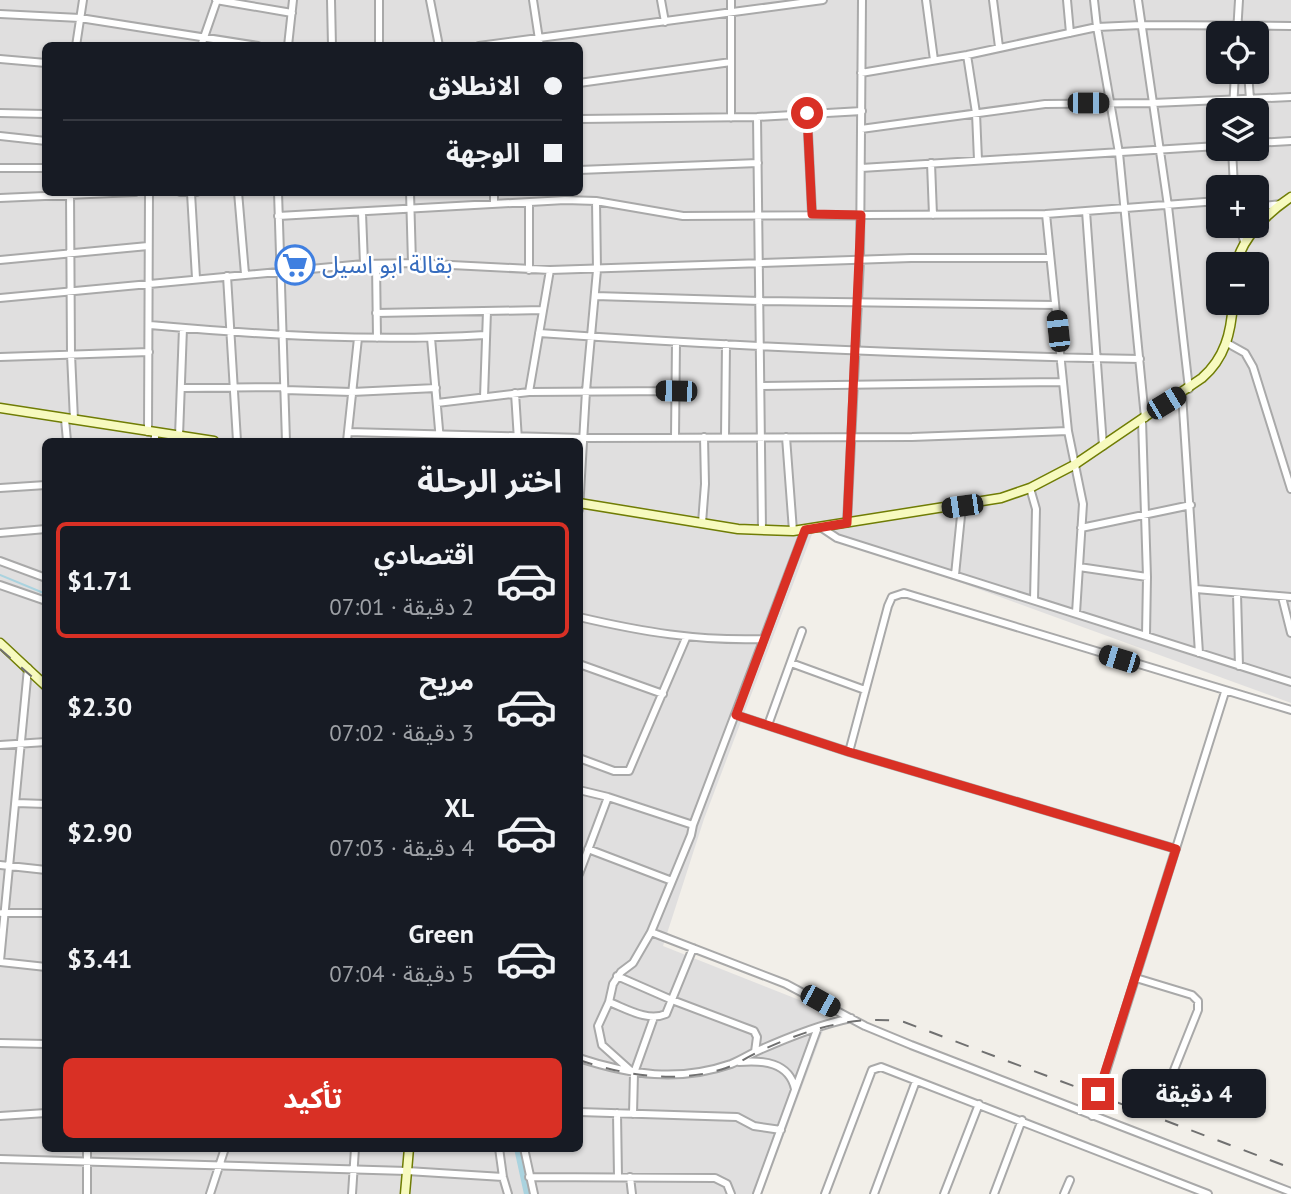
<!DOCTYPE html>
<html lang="ar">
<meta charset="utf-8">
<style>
body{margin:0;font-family:"PT Sans","Noto Sans Arabic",sans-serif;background:#242831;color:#f1f3f6;direction:rtl;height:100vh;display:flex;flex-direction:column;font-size:26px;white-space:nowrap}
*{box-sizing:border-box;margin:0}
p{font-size:23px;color:#9ea1a6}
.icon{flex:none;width:38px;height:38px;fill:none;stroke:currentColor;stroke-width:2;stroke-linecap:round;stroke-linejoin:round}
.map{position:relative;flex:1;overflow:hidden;direction:ltr}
.drawer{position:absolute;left:42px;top:438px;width:541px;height:714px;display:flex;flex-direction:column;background:#171b24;border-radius:10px;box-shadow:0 2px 5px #0004;direction:rtl}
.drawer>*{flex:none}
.hud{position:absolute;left:42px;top:42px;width:541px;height:154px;border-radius:10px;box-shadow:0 2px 5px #0004;direction:rtl;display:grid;align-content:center;height:154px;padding:0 21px;background:#171b24}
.buttons{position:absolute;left:1206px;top:21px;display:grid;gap:14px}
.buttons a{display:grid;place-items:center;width:63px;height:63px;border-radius:10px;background:#171b24;box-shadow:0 2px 5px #0004;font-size:35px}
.end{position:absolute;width:32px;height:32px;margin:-16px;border:9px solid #d93025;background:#fff;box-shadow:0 0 0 4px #fff}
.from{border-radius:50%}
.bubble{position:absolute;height:49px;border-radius:10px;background:#171b24;box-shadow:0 2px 5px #0004;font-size:23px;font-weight:700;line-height:49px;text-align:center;direction:rtl}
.car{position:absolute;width:21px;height:42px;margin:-21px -10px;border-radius:9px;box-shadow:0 0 5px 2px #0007;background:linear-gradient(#222 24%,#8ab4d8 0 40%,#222 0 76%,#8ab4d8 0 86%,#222 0)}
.hud b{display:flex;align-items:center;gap:24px;height:66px;font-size:26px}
.hud b+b{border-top:2px solid #363941}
.hud i{width:18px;height:18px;background:#f1f3f6}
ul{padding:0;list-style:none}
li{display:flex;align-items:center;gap:21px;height:116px;margin:0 14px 10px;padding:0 7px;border:4px solid transparent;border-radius:10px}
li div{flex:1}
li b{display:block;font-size:26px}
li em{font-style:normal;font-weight:700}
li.current{border-color:#d93025}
li>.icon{width:63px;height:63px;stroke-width:1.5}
h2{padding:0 21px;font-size:32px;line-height:84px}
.button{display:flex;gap:14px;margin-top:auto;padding:14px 21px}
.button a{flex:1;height:80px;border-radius:10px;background:#d93025;color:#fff;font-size:28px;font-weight:700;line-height:80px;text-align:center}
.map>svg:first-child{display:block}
.residential{fill:#e0dfdf;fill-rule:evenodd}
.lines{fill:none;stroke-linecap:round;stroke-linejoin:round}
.stream{stroke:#aad3df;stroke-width:2}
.canal{stroke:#aad3df;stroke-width:6}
.street-casing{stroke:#a9a9a9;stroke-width:10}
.secondary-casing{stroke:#707d05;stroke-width:11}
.street{stroke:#fff;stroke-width:6}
.secondary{stroke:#f7fabf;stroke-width:8}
.rail{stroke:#707070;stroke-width:2;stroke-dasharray:14 14;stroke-linecap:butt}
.route{stroke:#d93025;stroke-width:9}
.labels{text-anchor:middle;stroke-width:5;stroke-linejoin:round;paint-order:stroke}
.shop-label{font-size:24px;fill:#366cbe;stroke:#fff;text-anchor:start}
</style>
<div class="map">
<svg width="1291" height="1194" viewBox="0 0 1291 1194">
<rect width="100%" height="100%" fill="#f2efe9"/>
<!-- residential -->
<path class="residential" d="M0,0H1291V703L814,529L704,819L663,946L830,1012L762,1194H0ZM1218,33H1256V72H1218ZM46,46H579V192H46ZM1218,110H1256V149H1218ZM1218,187H1256V226H1218ZM1218,264H1256V303H1218ZM46,441H579V1148H46Z"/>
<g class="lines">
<!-- stream -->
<path class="stream" d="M0,575L46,594"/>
<!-- canal -->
<path class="canal" d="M517,1148L527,1194"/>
<!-- street casing -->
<g class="street-casing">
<path id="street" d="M216,0L292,13
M331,0L332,46
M379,0V46
M430,0L439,46
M533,0L540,46
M661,0L665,22
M926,0L934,60
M993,0L999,47
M1067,0L1070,33
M1094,0L1097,27L1119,153L1145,418
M1138,0L1168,206L1189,389
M0,14L80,18L258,46
M1237,33L1239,0
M76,46L83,0
M201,46L217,0
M288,46L293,0
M479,46L823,0
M967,55L976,113L978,160
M0,59L46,63
M1248,72L1250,99L1249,110
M861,73L967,55L1097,27L1141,25L1291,26
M579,83L731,62
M1233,110L1235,72
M0,113L46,114
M807,113L812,213
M757,117L762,530
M731,118V0
M579,119L757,117L862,111
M861,129L1045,104L1153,103L1291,97
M0,136L46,141
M1256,143L1291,141
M1232,149L1234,187
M931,163L933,215
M0,168H46
M861,168L1218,146
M579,170L758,163
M70,192L71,354L74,420
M180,192H197
M238,192L245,274
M278,192L286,441
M410,192L412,263
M494,192V204
M191,193L196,278
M0,198L135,192
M1256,207L1281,204
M1086,211L1103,446
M362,213L364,264
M1046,214L1068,431L1083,504L1076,613
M278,216L565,200L596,201L683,216L1046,214L1218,201
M1240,226L1244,242
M0,260L148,246
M376,264L377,338
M529,270V203
M227,276L237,441
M595,296L760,301L1055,305
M0,298L364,264L412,263L550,270L911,258H1050
M376,313L543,310
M150,325C261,335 373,342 485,335
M539,333C740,347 940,355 1140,359
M431,338L440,441
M1227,343L1245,353L1253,367L1291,489
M0,357L149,352
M761,386L1063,382
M183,388L284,387
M284,390L352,392L436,388
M529,392L550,270
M515,393L518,440
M1182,394L1199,653
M484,397L487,311
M437,403L529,392L675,391
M65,419L67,441
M1142,420L1147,577L1146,635
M148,432L149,192
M155,432V441
M348,432L583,438L912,437L1068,431
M179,436L183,328
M675,437L676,342
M725,437L726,344
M786,437L793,531
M347,441L358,338
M0,488L46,485
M1030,488L1036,509L1034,600
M579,510L586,391L597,270L596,201
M702,523L705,484L704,437
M847,523L860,260L862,0
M822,528L837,538L1291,682
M1081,528L1191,505
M805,530L693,825L691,835L651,932L786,984L865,1026L911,1045L1291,1192
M0,533L46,529
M0,561L46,578
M1079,567L1147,577
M955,575L962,506
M0,585L46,601
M1196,589L1291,597
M1237,594L1239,666
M1282,597L1291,633
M579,617C643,632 697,641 763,639
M791,663L865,690
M579,664L663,694
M736,715L849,752L1176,849
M768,725L802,631
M0,745L46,742
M849,752L888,606L892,597L904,593L1291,710
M579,758L614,771H629L686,638
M579,790L608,797L693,825
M16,803L46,804
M588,849L672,881
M0,865L46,870
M579,874L608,797
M2,913H46
M0,961L28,668
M0,962L46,967
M617,976L672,1000L754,1031L757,1037L755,1052
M1136,978L1192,995L1198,1001V1010L1166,1090
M609,1002C627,1009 648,1022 666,1014L693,948
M0,1043L46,1044
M579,1058C630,1075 679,1082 731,1064C739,1061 747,1056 755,1052C786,1038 818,1025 851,1018
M739,1062C763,1060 789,1062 795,1089
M631,1071L602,1045L598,1026L609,1002L613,984L621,972L633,963L651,932
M579,1112L737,1117L754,1126L781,1130
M617,1113L618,1177
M633,1114L634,1073L654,1017
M0,1116L46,1113
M1092,1116L1225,692
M499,1148L503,1177L508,1194
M524,1148L534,1194
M0,1159L407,1171L503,1177
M529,1177L715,1178L727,1184L731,1194
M630,1177L632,1194
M87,1194V1148
M210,1194L225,1148
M352,1194L355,1148
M757,1194L818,1027
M825,1194L872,1070L881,1067L1208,1194
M874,1194L916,1081
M944,1194L979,1104
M994,1194L1022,1120
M1064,1194L1070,1180"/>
</g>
<!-- secondary casing -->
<g class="secondary-casing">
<path id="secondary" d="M1236,264C1244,235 1266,214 1291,197
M0,408L214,441
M579,503L738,529L793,531L1001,498L1030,488L1074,465L1202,378C1225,358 1231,333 1233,303
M0,643L46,686
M405,1194L409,1148"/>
</g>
<!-- street -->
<use href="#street" class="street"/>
<!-- secondary -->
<use href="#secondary" class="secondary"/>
<!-- rail -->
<path class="rail" d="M0,649L46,689
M579,1060C627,1076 678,1084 726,1068C738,1064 749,1056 760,1051C806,1030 853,1014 904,1022L1291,1168"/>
</g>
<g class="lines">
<!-- route -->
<path class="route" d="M807,113L812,214L861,215L847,523L805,530L736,715L849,752L1176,849L1098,1094"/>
</g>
<!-- icons -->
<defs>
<g id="supermarket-ring" transform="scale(2.0125)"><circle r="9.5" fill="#fff" stroke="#3f7fe0" stroke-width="1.5"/><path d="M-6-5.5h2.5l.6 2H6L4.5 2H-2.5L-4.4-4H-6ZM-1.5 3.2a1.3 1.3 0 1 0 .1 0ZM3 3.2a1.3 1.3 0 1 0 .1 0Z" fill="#3f7fe0"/></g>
</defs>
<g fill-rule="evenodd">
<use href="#supermarket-ring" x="295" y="265"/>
</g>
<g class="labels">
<!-- shop labels -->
<g class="shop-label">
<text x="322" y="273">بقالة ابو اسيل</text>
</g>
</g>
</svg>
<div class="buttons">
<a><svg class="icon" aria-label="locate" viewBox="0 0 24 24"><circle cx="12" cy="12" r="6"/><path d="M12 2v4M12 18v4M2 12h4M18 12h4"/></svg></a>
<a><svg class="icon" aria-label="layers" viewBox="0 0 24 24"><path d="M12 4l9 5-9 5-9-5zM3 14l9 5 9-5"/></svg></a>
<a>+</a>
<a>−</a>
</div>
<i class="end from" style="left:807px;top:113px"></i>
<i class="end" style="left:1098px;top:1094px"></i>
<div class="bubble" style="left:1122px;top:1069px;width:144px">4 دقيقة</div>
<i class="car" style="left:1088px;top:103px;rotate:90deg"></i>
<i class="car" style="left:1058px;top:331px;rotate:354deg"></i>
<i class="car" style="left:676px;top:391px;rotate:271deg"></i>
<i class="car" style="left:1166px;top:403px;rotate:59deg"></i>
<i class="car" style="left:962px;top:506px;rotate:262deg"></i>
<i class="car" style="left:1119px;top:659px;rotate:287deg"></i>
<i class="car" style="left:820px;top:1001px;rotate:119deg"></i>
<div class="hud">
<b><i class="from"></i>الانطلاق</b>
<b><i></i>الوجهة</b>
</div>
<section class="drawer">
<h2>اختر الرحلة</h2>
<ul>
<li class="current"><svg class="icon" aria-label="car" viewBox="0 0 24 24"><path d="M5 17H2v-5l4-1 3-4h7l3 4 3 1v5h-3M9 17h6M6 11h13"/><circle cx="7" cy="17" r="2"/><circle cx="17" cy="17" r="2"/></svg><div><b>اقتصادي</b><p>2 دقيقة · 07:01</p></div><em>$1.71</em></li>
<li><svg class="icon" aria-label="car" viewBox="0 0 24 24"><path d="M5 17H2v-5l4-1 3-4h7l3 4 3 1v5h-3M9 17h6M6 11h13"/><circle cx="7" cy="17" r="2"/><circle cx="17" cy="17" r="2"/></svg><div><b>مريح</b><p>3 دقيقة · 07:02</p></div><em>$2.30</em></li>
<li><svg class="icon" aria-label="car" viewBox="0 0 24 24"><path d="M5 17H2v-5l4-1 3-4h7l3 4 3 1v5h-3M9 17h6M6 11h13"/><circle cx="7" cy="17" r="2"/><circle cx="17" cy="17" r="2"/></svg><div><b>XL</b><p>4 دقيقة · 07:03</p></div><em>$2.90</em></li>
<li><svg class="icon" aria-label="car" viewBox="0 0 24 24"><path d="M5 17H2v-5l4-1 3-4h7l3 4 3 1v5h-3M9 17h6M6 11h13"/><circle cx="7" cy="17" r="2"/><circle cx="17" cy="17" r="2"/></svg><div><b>Green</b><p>5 دقيقة · 07:04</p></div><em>$3.41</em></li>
</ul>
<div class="button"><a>تأكيد</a></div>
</section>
</div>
